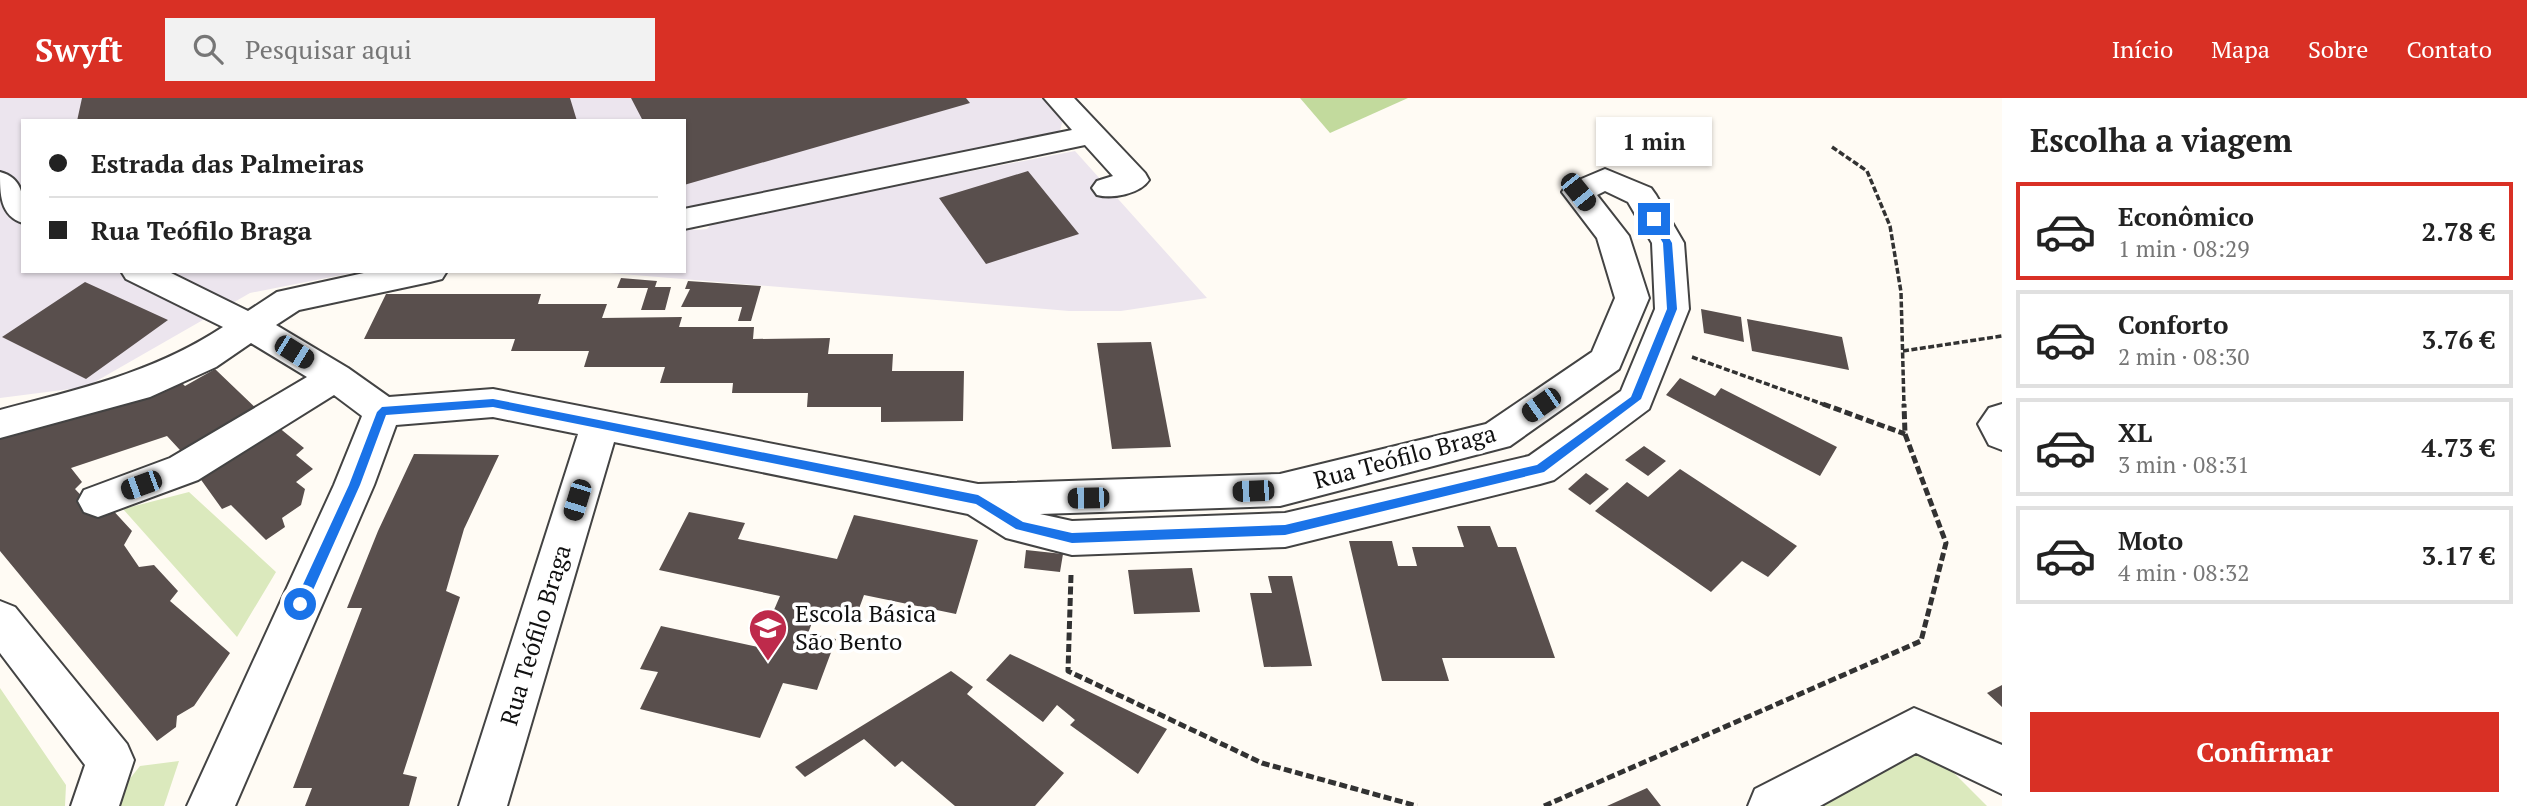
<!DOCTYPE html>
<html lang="pt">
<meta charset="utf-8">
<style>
body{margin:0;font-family:"PT Serif",serif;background:#f2f2f2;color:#222;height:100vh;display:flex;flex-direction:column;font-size:26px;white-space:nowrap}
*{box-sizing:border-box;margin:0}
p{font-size:23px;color:#767676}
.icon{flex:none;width:38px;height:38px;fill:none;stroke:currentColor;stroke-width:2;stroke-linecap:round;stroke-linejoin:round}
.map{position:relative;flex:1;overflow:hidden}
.details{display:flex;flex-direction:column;background:#fff;width:525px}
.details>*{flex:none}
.guide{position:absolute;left:21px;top:21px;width:665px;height:154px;border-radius:0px;box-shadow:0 2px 5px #0004;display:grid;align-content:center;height:154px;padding:0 28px;background:#fff}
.end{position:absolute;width:32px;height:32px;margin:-16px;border:9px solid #1a73e8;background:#fff;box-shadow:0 0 0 4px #fff}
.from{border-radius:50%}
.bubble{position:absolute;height:49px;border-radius:0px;background:#fff;box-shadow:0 2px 5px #0004;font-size:23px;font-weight:700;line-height:49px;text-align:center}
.car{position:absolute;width:21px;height:42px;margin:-21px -10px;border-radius:9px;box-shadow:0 0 5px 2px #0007;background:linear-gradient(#222 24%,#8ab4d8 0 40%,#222 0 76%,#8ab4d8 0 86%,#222 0)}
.guide b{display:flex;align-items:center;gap:24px;height:66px;font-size:26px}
.guide b+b{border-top:2px solid #e0e0e0}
.guide i{width:18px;height:18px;background:#222}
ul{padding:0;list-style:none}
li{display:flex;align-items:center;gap:21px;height:98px;margin:0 14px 10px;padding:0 14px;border:4px solid #e0e0e0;border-radius:0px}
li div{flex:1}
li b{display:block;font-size:26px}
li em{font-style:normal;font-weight:700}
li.active{border-color:#d93025}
li>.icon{width:63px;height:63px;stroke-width:1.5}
h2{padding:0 28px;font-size:32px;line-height:84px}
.cta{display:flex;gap:14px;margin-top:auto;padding:14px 28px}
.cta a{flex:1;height:80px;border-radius:0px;background:#d93025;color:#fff;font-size:28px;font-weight:700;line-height:80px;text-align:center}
header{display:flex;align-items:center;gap:42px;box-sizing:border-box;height:98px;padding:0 35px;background:#d93025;color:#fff}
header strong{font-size:33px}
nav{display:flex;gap:38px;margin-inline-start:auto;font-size:24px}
.search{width:490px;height:63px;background:#f2f2f2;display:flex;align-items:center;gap:18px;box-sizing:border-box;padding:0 24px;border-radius:0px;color:#767676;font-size:26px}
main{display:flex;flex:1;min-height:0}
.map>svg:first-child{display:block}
.industrial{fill:#ece5ee}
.green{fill:#dbe9bd}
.forest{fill:#c2da9d}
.building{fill:#594f4d}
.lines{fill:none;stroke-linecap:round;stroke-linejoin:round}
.minor-casing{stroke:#434343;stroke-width:4}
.path-far1{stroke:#323232;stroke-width:3.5;stroke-dasharray:6 2.5;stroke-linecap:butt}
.path{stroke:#323232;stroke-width:5;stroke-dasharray:8 3.5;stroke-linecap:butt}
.minor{fill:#fff;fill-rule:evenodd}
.route{fill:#1a73e8}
.labels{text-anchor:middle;stroke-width:7;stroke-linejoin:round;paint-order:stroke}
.street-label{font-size:24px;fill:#101010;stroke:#fff}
.poi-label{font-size:24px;fill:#101010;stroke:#fff;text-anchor:start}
</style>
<header>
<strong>Swyft</strong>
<div class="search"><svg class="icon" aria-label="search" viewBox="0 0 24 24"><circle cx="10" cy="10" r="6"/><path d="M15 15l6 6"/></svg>Pesquisar aqui</div>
<nav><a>Início</a><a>Mapa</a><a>Sobre</a><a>Contato</a></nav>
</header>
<main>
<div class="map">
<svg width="2002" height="708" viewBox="0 0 2002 708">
<rect width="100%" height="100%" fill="#fffbf4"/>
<!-- industrial -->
<path class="industrial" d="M0,0H1068L1059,37L684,110V23H23V173H362L250,195L86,289L0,300Z
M1075,53L1207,200L1121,213H1069L586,173H684V129L696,132L707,131L714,123Z"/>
<!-- green -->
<path class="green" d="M189,394L276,474L237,539L123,411Z
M0,590L66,687L65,708H0Z
M1910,654L1948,669L1987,708H1814Z
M179,663L164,708H108L140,668Z"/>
<!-- forest -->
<path class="forest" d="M1300,0H1408L1330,35Z"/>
<!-- building -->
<path class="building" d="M82,0H570L577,23H77Z
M631,0H966L970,5L684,87V23H643Z
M1028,73L1079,136L986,166L939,100Z
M621,180L657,183L655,189H671L665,212H641L648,190H617Z
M688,183L761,188L751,223H738L742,209H681L690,191H685Z
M85,184L168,222L86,281L2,239Z
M386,196H541L538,206H607L602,220L682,219L679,229H754L753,241L830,240L828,256H893L892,273H964L963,323L881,324V309H807L808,295H732L733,285H660L665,269H584L589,253H511L515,241H364Z
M1701,211L1741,219L1744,244L1704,235Z
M1747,221L1842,239L1849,272L1752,253Z
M1151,244L1171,349L1112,351L1097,245Z
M215,271L265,319L191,364L167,338L71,370L82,384L75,391L93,410L109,408L132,433L124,447L139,469L154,467L178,493L170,503L230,555L194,608L177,618L176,629L157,643L0,453V333L178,281L185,288Z
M1680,280L1715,298L1721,290L1837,349L1820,378L1666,297Z
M272,324L304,350L296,357L313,371L296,384L305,391L301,407L282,420L285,429L266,442L231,407L222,411L194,372Z
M1644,348L1666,363L1648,378L1625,362Z
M414,356L499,357L464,431L446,493L460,499L403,676L417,679L409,708H305L312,690H293L362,510H347L378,433Z
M1680,371L1797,448L1768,479L1742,463L1711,494L1595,413L1627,384L1648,399Z
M1586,375L1609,391L1590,407L1568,391Z
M689,414L745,425L738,441L837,461L854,417L978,442L956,516L864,497L853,527L814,520L808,535L836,541L817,592L783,585L760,640L640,611L658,574L640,571L661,528L758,549L780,498L659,472Z
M1457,428H1490L1498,449H1516L1555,560H1442L1449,583H1382L1349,443H1392L1398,468H1417L1412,449H1464Z
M1026,452L1063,456L1060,474L1024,470Z
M1192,470L1200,514L1134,516L1128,472Z
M1268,478H1292L1312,568L1264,569L1250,495H1272Z
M1010,556L1167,631L1138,676L1070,627L1075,622L1057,607L1043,624L986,582Z
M951,573L973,589L967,596L1064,675L1035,708H955L902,663L895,669L864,641L805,679L795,669Z
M2002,587V609L1987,595Z
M1647,690L1661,708H1607Z"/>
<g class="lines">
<!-- minor casing -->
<g class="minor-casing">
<path id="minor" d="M1044,0H1074L1145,75L1149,82C1140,96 1112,101 1097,97L1092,90L1097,83L1113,78L1085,47L684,131V111L1072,32Z
M1605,71L1651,90L1656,97L1684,145L1689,211L1649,311L1554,382L1540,386L1285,449L1072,457L1006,440L968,416L614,344L507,708H459L578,336L493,319L396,327L374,387L235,708H187L334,387L362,318L334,297L198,382L98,419L84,414L78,403L84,392L170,360L307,279L251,245L216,269L150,299L0,340V312C79,291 153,275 223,229L126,181L121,173H167L248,213L277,194L373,173H447L442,181L430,184L299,212L276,227L348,270L389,299L493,291L978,386L1280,376L1486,326L1592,254L1615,200L1597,140L1562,94L1567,87ZM1605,93L1628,104L1652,145L1655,211L1621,293L1529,358L1285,415L1072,423L1040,416L1280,408L1510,348L1619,271L1649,200L1629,138L1597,97Z
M0,74C26,81 23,103 23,125C0,118 0,96 0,74Z
M2002,306V352L1989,347L1978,326L1989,310Z
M0,503L15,509L127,646L134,662L119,708H71L85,667L0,555Z
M1914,610L2002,647V696L1916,655L1820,708H1748L1755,691Z"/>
</g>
<!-- path-far1 -->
<path class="path-far1" d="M1832,49L1867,73L1890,128L1901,194L1904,308
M1903,253L2002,238
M1692,259L1828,308"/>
<!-- path -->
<path class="path" d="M1823,306L1905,336
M1071,477L1068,573L1262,665L1417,708
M1544,708L1921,543L1946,445L1905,336L1904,306"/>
<!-- minor -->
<use href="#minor" class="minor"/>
</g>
<!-- route -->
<path class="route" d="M1651,119H1657L1672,145L1677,211L1641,301L1544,374L1285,437L1072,445L1016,431L976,406L493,309L386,317L360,387L305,510H296L294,506L349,387L377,314L382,309L493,301L978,397L1023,424L1072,435L1285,427L1537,367L1631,299L1667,211L1663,145L1649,121Z"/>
<!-- icons -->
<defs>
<g id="school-pin" transform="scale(2.0125)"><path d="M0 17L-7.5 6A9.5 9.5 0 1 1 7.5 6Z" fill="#be2a4b" stroke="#fff"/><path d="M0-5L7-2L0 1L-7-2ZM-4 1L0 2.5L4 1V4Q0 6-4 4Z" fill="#fff"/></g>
</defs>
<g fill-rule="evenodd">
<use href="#school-pin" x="768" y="530"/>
</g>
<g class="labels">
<!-- street labels -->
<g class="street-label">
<text transform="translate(1405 359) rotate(-15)" y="8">Rua Teófilo Braga</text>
<text transform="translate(536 537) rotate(-73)" y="8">Rua Teófilo Braga</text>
</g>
<!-- poi labels -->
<g class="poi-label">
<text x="795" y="524">Escola Básica<tspan x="795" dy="28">São Bento</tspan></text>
</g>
</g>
</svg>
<i class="end from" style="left:300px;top:506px"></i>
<i class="end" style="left:1654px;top:121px"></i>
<div class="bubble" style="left:1596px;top:19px;width:116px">1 min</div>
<i class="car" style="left:1578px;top:94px;rotate:141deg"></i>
<i class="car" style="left:294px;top:254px;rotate:122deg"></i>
<i class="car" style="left:1541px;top:307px;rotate:235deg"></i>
<i class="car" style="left:141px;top:387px;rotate:250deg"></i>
<i class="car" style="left:1253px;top:393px;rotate:268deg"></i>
<i class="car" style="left:1088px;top:400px;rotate:269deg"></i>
<i class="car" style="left:577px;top:402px;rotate:197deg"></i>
<div class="guide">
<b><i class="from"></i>Estrada das Palmeiras</b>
<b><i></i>Rua Teófilo Braga</b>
</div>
</div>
<section class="details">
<h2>Escolha a viagem</h2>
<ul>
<li class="active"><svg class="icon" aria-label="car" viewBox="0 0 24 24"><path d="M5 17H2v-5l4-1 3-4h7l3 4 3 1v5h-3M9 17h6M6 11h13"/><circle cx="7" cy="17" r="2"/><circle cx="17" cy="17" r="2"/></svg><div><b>Econômico</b><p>1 min · 08:29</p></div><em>2.78 €</em></li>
<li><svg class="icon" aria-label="car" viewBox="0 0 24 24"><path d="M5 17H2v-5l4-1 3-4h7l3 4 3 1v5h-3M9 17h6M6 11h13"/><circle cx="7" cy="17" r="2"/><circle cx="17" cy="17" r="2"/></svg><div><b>Conforto</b><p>2 min · 08:30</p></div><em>3.76 €</em></li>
<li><svg class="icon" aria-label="car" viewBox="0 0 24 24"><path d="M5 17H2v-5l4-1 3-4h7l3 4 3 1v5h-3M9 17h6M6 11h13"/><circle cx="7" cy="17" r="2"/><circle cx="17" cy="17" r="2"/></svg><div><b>XL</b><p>3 min · 08:31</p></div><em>4.73 €</em></li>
<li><svg class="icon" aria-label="car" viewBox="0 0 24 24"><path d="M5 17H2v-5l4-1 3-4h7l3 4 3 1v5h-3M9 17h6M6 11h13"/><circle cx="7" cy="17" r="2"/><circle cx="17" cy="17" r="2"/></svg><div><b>Moto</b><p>4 min · 08:32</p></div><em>3.17 €</em></li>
</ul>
<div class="cta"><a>Confirmar</a></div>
</section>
</main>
